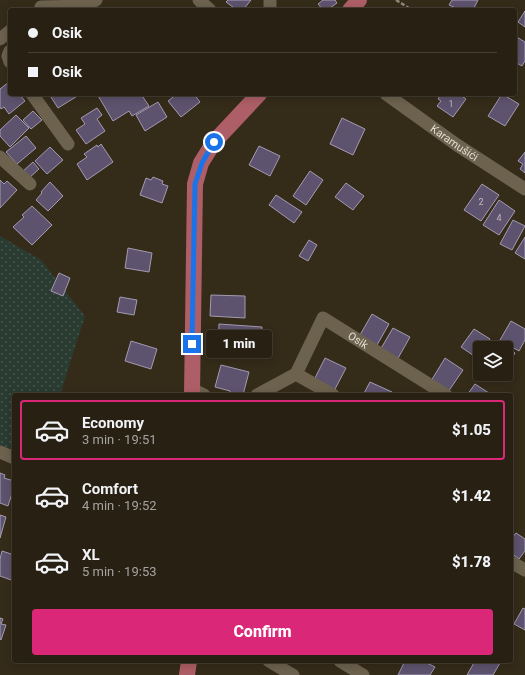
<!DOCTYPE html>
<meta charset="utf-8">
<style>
body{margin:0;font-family:Roboto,sans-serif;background:#342d21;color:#f1f3f6;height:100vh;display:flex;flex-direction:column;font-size:15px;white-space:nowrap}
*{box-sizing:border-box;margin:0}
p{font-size:13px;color:#a5a3a0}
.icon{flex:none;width:22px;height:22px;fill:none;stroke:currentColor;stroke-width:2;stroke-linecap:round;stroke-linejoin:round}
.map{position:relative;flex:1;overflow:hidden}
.details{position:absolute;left:12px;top:393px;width:501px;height:270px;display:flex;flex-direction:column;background:#282013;border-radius:4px;box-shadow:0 2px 10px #0003,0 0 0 1px #443e33}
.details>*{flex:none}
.top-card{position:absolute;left:8px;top:8px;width:509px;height:88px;border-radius:4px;box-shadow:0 2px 10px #0003,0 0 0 1px #443e33;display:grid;align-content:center;height:88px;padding:0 20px;background:#282013}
.buttons{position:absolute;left:473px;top:341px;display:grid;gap:8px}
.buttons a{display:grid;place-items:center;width:40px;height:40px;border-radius:4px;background:#282013;box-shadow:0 2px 10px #0003,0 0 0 1px #443e33;font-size:20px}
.end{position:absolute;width:18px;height:18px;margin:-9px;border:5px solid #1a73e8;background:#fff;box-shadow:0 0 0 2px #fff}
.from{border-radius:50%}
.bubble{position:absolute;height:28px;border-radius:4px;background:#282013;box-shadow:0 2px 10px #0003,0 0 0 1px #443e33;font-size:13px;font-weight:800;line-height:28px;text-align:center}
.top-card b{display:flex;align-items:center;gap:14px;height:38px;font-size:15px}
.top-card b+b{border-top:1px solid #443e33}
.top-card i{width:10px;height:10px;background:#f1f3f6}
ul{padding:7px 0 0;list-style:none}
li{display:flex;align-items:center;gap:12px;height:60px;margin:0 8px 6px;padding:0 12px;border:2px solid transparent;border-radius:4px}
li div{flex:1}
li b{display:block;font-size:15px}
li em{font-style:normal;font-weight:800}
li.current{border-color:#db2777}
li>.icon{width:36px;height:36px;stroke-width:1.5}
.cta{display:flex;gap:8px;margin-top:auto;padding:8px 20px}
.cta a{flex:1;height:46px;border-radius:4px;background:#db2777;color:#fff;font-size:16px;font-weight:800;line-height:46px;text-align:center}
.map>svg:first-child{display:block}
.grass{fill:url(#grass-dots)}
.building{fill:#5d536e;stroke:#a39bb1}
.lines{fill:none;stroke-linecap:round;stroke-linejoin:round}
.path{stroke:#8e8677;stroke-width:2.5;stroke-dasharray:4 2;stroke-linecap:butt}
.minor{stroke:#6d624e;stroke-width:13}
.major{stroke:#ae5e66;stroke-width:16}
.route{stroke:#1a73e8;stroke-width:5}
.labels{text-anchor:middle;stroke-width:3.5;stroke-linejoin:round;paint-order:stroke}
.number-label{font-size:9px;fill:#c3bbba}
.street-label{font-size:11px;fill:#e5ded3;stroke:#18140c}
</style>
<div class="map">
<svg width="525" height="675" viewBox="0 0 525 675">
<defs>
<pattern id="grass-dots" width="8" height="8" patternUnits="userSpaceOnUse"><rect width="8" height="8" fill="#2a3b31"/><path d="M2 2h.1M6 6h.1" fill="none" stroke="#49574e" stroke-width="1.8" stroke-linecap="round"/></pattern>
</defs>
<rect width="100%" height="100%" fill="#352b19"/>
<!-- grass -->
<path class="grass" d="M0,236L41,260L85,316L60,395H14V454L0,449Z"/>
<!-- building -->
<path class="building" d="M228,0H251L243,10H237L226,2Z
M323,0H335L337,3L327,10H323L318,4Z
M452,0H478L473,10H460L449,5Z
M525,11V27L518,22Z
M515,36L525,42V61L522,66L515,62Z
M9,82L10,94H19L25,101L9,114L4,107L1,109L0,107V89Z
M49,94H78L79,95L58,108Z
M97,94H141L149,106L132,116L129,111L113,121Z
M177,94H194L200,102L181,117L168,101Z
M441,94H459L466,99L453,117L437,106L441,101L438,99Z
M502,94L519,104L505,126L488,116Z
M158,102L167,117L145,131L136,115Z
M97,108L102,115L97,119L105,131L86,144L76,130L85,124L81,118Z
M33,111L42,120L31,129L23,120Z
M16,115L29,128L10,147L0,136V130Z
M342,118L365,129L353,155L330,144Z
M26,136L36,148L17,164L6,152Z
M101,144L113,162L87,180L77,164L87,157L84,154L97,145L98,147Z
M259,146L280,156L270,176L249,165Z
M50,147L63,160L47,174L35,161Z
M525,152V173L520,169L523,164L518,161Z
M33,162L39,169L28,179L22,172Z
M310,171L323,180L306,205L293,196Z
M153,177L163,181L162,184L168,186L162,203L140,195L146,178L151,180Z
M0,180L4,184L7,181L17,190L0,208Z
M50,182L63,196L48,211L36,200L42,193L41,192Z
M346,183L364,196L353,210L335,197Z
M482,184L499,195L481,221L464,210Z
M276,195L302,212L294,223L269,205Z
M499,200L515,211L499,235L483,225Z
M32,206L52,225L32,245L13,227L24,217L22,215Z
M513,220L525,226L512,250L500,244Z
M525,237V259L515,253Z
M309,240L317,245L308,261L299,256Z
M128,248L152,253L149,272L125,268Z
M59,273L70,278L63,296L51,291Z
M211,295L245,296V318L210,316Z
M120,297L137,300L134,315L117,312Z
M372,314L389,324L377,345L360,335Z
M511,321L525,329V340L519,351L500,340Z
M219,324L262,327L261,344L242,343L241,358L227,357L228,350H218Z
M393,328L410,337L397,360L380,350Z
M474,329L490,339L484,348H480V354L477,358L461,347Z
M131,341L157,349L151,369L125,361Z
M496,341L515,353L508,365L506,363V348H492Z
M325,358L346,368L334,391L314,380Z
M445,358L463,370L448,392L431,381Z
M221,365L249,372L243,395H229L230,391L215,387Z
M370,382L392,392L390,395H363Z
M475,384L492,395H467Z
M0,473L5,475L4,478L14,481V487L8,506L0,503Z
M0,515L6,517L0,538Z
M516,533L525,539V551L519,559L511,553V539Z
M2,551L14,555V581L0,576V559Z
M523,608L525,609V630L514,624Z
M0,618L3,619L1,624L6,625L1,640L0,639Z
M405,661H423L435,667L430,675H398Z
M475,661H497L500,663L493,675H467Z"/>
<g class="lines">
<!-- path -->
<path class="path" d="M396,0L412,10"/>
<!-- minor -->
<g class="minor">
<path d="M199,0L210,10"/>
<path d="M270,0V10"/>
<path d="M41,7L84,6L96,0"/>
<path d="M0,39L10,31"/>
<path d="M10,51L8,56L10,62"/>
<path d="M32,94L68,144"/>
<path id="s1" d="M386,94L457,145L525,189"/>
<path d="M0,157L30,184"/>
<path d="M296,374L333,395"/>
<path d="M192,389L204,395"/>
<path id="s2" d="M257,395L296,374L323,318L446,395"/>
<path d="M0,452L14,458"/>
<path d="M511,562L525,570"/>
<path d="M269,661L293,675"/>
<path d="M340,661L363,675"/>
</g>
<!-- major -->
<path class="major" d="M350,10L359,0
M192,395L195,184L201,163L214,142L259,94
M187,675L189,661"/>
</g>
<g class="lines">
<!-- route -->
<path class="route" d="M192,344L195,184L202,163L214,142"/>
</g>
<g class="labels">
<!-- number labels -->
<g class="number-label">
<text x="451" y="107">1</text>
<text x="481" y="205">2</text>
<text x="499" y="221">4</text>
</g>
<!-- street labels -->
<g class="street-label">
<text dy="4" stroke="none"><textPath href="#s1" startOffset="84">Karamušići</textPath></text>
<text dy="4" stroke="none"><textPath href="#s2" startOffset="148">Osik</textPath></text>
</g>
</g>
</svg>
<div class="buttons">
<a><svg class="icon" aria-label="layers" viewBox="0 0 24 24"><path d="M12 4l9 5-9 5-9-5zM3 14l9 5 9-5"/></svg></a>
</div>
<i class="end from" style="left:214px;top:142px"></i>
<i class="end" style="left:192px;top:344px"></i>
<div class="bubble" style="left:206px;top:330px;width:66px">1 min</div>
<div class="top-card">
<b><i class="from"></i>Osik</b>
<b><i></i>Osik</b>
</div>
<section class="details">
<ul>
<li class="current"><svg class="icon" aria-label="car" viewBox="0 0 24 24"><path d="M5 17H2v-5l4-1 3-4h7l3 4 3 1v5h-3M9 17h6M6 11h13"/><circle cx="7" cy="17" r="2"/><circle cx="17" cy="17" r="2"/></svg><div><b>Economy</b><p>3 min · 19:51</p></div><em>$1.05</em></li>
<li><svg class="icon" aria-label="car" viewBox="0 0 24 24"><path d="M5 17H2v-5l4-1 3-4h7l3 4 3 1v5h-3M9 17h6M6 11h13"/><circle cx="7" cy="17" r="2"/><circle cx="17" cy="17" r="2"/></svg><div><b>Comfort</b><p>4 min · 19:52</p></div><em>$1.42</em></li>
<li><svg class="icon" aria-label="car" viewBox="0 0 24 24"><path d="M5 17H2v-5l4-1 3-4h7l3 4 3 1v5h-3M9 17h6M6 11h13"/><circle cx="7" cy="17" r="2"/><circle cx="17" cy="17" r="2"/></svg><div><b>XL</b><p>5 min · 19:53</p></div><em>$1.78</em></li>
</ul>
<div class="cta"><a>Confirm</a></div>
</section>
</div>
